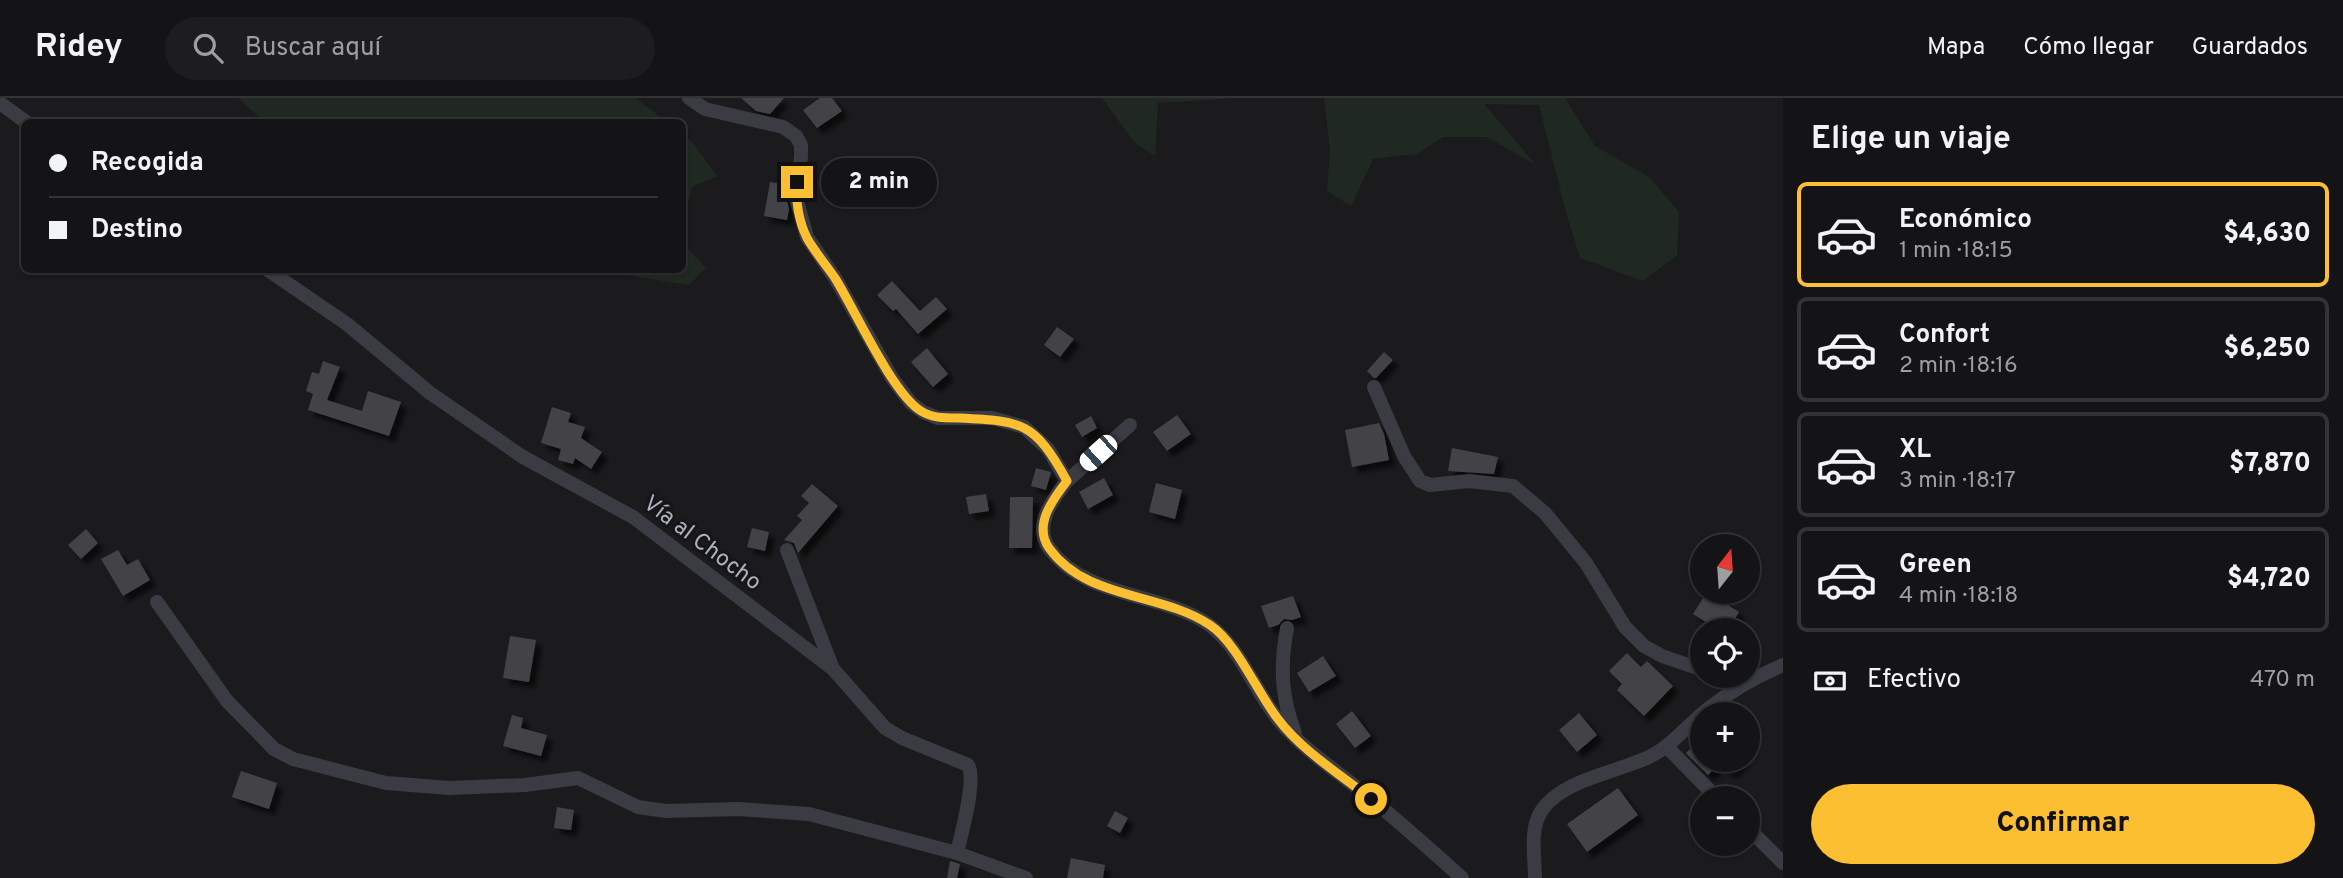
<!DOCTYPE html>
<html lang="es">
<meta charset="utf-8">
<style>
body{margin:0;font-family:Overpass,sans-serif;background:#1d1d1f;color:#f1f3f6;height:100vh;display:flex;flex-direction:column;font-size:26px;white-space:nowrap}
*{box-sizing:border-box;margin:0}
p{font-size:23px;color:#9d9ea1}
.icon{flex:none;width:38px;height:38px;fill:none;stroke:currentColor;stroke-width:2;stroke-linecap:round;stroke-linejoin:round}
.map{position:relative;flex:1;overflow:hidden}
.sheet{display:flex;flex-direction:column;background:#141416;width:560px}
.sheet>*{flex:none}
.banner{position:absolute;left:21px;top:21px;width:665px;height:154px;border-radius:10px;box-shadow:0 2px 5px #0004,0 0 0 2px #333335;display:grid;align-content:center;height:154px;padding:0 28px;background:#141416}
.needle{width:46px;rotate:17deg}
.fabs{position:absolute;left:1690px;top:436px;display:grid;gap:14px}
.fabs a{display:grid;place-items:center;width:70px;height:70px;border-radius:50%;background:#141416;box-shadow:0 2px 5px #0004,0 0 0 2px #333335;font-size:35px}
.end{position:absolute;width:32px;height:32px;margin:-16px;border:9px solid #fdbf32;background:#111;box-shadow:0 0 0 4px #111}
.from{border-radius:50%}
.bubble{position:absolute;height:49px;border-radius:24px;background:#141416;box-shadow:0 2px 5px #0004,0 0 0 2px #333335;font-size:23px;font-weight:800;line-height:49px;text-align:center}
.car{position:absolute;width:21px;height:42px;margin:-21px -10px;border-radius:9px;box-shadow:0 0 5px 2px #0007;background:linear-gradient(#fff 24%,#345 0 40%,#fff 0 76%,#345 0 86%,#fff 0)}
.banner b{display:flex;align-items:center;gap:24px;height:66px;font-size:26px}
.banner b+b{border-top:2px solid #333335}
.banner i{width:18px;height:18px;background:#f1f3f6}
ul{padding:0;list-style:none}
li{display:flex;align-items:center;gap:21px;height:105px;margin:0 14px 10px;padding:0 14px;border:4px solid #333335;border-radius:10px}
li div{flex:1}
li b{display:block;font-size:26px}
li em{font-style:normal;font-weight:800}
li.active{border-color:#fdbf32}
li>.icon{width:63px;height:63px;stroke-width:1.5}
h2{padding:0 28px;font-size:32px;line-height:84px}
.pay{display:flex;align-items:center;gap:18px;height:77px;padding:0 28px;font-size:26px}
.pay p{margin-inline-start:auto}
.action{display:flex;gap:14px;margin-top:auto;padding:14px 28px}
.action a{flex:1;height:80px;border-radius:42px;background:#fdbf32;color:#111;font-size:28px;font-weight:800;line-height:80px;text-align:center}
header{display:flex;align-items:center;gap:42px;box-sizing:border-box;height:98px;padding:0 35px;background:#141416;border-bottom:2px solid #333335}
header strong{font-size:33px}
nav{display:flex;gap:38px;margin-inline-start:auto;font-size:24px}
.search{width:490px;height:63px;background:#1d1d1f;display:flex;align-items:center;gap:18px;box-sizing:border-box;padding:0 24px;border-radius:38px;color:#9d9ea1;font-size:26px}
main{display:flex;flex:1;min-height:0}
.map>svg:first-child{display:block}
.green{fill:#202921}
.building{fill:#424347;filter:url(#shadow)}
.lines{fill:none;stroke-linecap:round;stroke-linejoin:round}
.minor{stroke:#3b3c43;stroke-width:14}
.route{stroke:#fdbf32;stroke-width:9}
.labels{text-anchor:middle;stroke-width:6;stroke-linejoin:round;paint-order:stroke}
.street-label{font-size:23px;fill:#acb1bd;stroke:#161518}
</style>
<header>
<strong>Ridey</strong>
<div class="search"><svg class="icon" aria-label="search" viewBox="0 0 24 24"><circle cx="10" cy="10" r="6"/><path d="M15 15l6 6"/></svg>Buscar aquí</div>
<nav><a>Mapa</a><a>Cómo llegar</a><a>Guardados</a></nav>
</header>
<main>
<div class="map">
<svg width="1783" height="780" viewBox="0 0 1783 780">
<defs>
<filter id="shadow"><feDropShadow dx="6" dy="6" stdDeviation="2" flood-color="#0009"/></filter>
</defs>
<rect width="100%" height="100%" fill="#1b1b1d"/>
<!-- green -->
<path class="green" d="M238,0H635L667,24H265Z
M1102,0H1238L1158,5L1155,58L1135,45Z
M1324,0H1565L1595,48L1649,79L1679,114L1677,157L1643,183L1580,160L1566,114L1539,7L1484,6L1536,67L1487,39H1443L1417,56L1373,61L1351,108L1327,93L1330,52Z
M683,36L693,45L717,78L692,89L683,123Z
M683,146L706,170L689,187L626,177L624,172H682Z"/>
<!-- building -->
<path class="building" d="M741,0H784L770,16L756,13Z
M820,0H832L842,13L817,30L803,12Z
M770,84L787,87L786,98L789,111L787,122L764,118Z
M892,183L920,213L936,199L947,211L918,236L896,211L893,213L877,197Z
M1057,229L1074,241L1060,259L1044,247Z
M927,250L948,276L933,289L911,264Z
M1384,254L1393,262L1376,280H1374L1367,273Z
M323,263L340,269L327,302L362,313L368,293L401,304L389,338L308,312L313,296L306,293L312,274L319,276Z
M552,309L571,315L568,324L585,329L581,340L602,354L591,371L575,360L573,366L558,362L561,351L541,345Z
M1177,317L1191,336L1167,353L1153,334Z
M1091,318L1097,330L1082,339L1075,327Z
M1379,325L1384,336L1389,362L1352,369L1345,332Z
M1452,350L1498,359L1494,376L1448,373Z
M1036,370L1051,374L1046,392L1031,388Z
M1104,380L1113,397L1088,411L1079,394Z
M1156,385L1182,392L1175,421L1149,414Z
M812,386L838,408L798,455L794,445L784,442L802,422L797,418L809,405L801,398Z
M986,396L989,413L969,416L966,399Z
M1010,399H1033L1032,450H1009Z
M752,430L769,434L765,453L747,449Z
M86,431L98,445L81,461L68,447Z
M118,452L127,467L138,461L150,482L123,498L101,461Z
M1707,494L1739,514L1728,532H1719L1693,516Z
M1293,498L1301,519L1292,522L1284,521L1278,527L1269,530L1261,508Z
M510,538L536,542L529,584L503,580Z
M1627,555L1641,569L1647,563L1673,588L1644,618L1617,592L1622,586L1609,573Z
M1323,558L1336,578L1309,594L1297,575Z
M1352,613L1371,638L1355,650L1336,626Z
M1579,615L1597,637L1577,654L1559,632Z
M512,617L523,620L521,630L547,637L541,658L503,648Z
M1703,638V662H1744L1730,675L1720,665L1708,677L1686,655Z
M241,673L277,685L269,711L232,699Z
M1618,690L1638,717L1587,754L1567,726Z
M557,709L574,712L571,732L554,730Z
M1115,713L1128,720L1120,735L1107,728Z
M1071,760L1105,767L1103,780H1067Z
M950,763L960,766L957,780H947Z"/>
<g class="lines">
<!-- minor -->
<path class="minor" d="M689,0L705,11L783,29L796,38L801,47V59L795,96L807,139L835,180L892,280L911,305L923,314L938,320H992L1024,329L1048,351L1067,383C1053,401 1033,427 1049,450C1084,498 1154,495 1200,521C1240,543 1252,592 1281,625C1306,654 1340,675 1370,700C1402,726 1432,753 1462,780
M0,5L26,24
M268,172L347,226L430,295L523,359L633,419L833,571L885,630L902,640L968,667C977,682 961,736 957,755
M1374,289L1404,358L1420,383L1430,387L1469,383L1513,388L1545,415L1586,465L1625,529L1644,548L1662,558L1703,572
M1067,383L1130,327
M787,452L833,571
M157,504L227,603L274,651L293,661L386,685L449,690L525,687L578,680L638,709L666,713L738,711L809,716L957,755L1026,780
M1287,530C1280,568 1281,599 1295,635
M1721,578L1747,585
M1666,648L1717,700
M1748,730L1783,765
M1535,780C1535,758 1529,731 1542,712C1563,681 1619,674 1651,658C1673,647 1689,625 1709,610C1731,593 1757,578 1783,567"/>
</g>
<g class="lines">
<!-- route -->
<path class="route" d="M797,84C795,102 799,124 807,140C815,154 826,167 835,180C855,212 892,295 921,313C932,320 944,320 957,320C1022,323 1034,323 1067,383C1053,401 1033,427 1049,450C1086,502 1161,494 1210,527C1237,545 1257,594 1278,621C1302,653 1340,676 1371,701"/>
</g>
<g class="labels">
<!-- street labels -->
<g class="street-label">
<text transform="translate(703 444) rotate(37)" y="8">Vía al Chocho</text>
</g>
</g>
</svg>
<div class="fabs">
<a><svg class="needle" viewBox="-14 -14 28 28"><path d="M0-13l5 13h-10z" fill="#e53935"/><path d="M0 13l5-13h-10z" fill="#9d9ea1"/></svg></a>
<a><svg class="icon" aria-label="locate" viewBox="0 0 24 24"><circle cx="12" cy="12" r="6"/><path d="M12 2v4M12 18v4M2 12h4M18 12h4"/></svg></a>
<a>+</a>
<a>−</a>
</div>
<i class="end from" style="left:1371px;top:701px"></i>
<i class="end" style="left:797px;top:84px"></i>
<div class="bubble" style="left:821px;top:60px;width:116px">2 min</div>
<i class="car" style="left:1098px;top:355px;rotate:228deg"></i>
<div class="banner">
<b><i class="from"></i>Recogida</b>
<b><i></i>Destino</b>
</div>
</div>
<section class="sheet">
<h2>Elige un viaje</h2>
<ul>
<li class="active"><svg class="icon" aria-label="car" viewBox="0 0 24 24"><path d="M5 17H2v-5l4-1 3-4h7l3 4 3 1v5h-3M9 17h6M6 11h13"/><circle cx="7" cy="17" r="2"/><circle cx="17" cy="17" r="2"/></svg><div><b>Económico</b><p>1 min · 18:15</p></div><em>$4,630</em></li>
<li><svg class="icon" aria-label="car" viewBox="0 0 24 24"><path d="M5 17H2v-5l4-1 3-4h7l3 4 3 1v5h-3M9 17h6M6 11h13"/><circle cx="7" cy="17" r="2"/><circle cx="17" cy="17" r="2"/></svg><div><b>Confort</b><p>2 min · 18:16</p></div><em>$6,250</em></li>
<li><svg class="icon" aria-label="car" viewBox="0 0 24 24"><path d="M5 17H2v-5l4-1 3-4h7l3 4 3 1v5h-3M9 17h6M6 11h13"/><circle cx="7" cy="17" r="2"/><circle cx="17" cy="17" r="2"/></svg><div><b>XL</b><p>3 min · 18:17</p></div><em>$7,870</em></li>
<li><svg class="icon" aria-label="car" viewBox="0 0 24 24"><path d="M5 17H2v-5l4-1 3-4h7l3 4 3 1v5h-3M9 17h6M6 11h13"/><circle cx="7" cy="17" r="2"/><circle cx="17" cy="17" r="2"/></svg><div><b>Green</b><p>4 min · 18:18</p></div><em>$4,720</em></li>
</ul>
<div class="pay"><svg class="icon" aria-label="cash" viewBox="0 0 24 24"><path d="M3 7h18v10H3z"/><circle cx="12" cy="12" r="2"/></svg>Efectivo<p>470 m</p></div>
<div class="action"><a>Confirmar</a></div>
</section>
</main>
